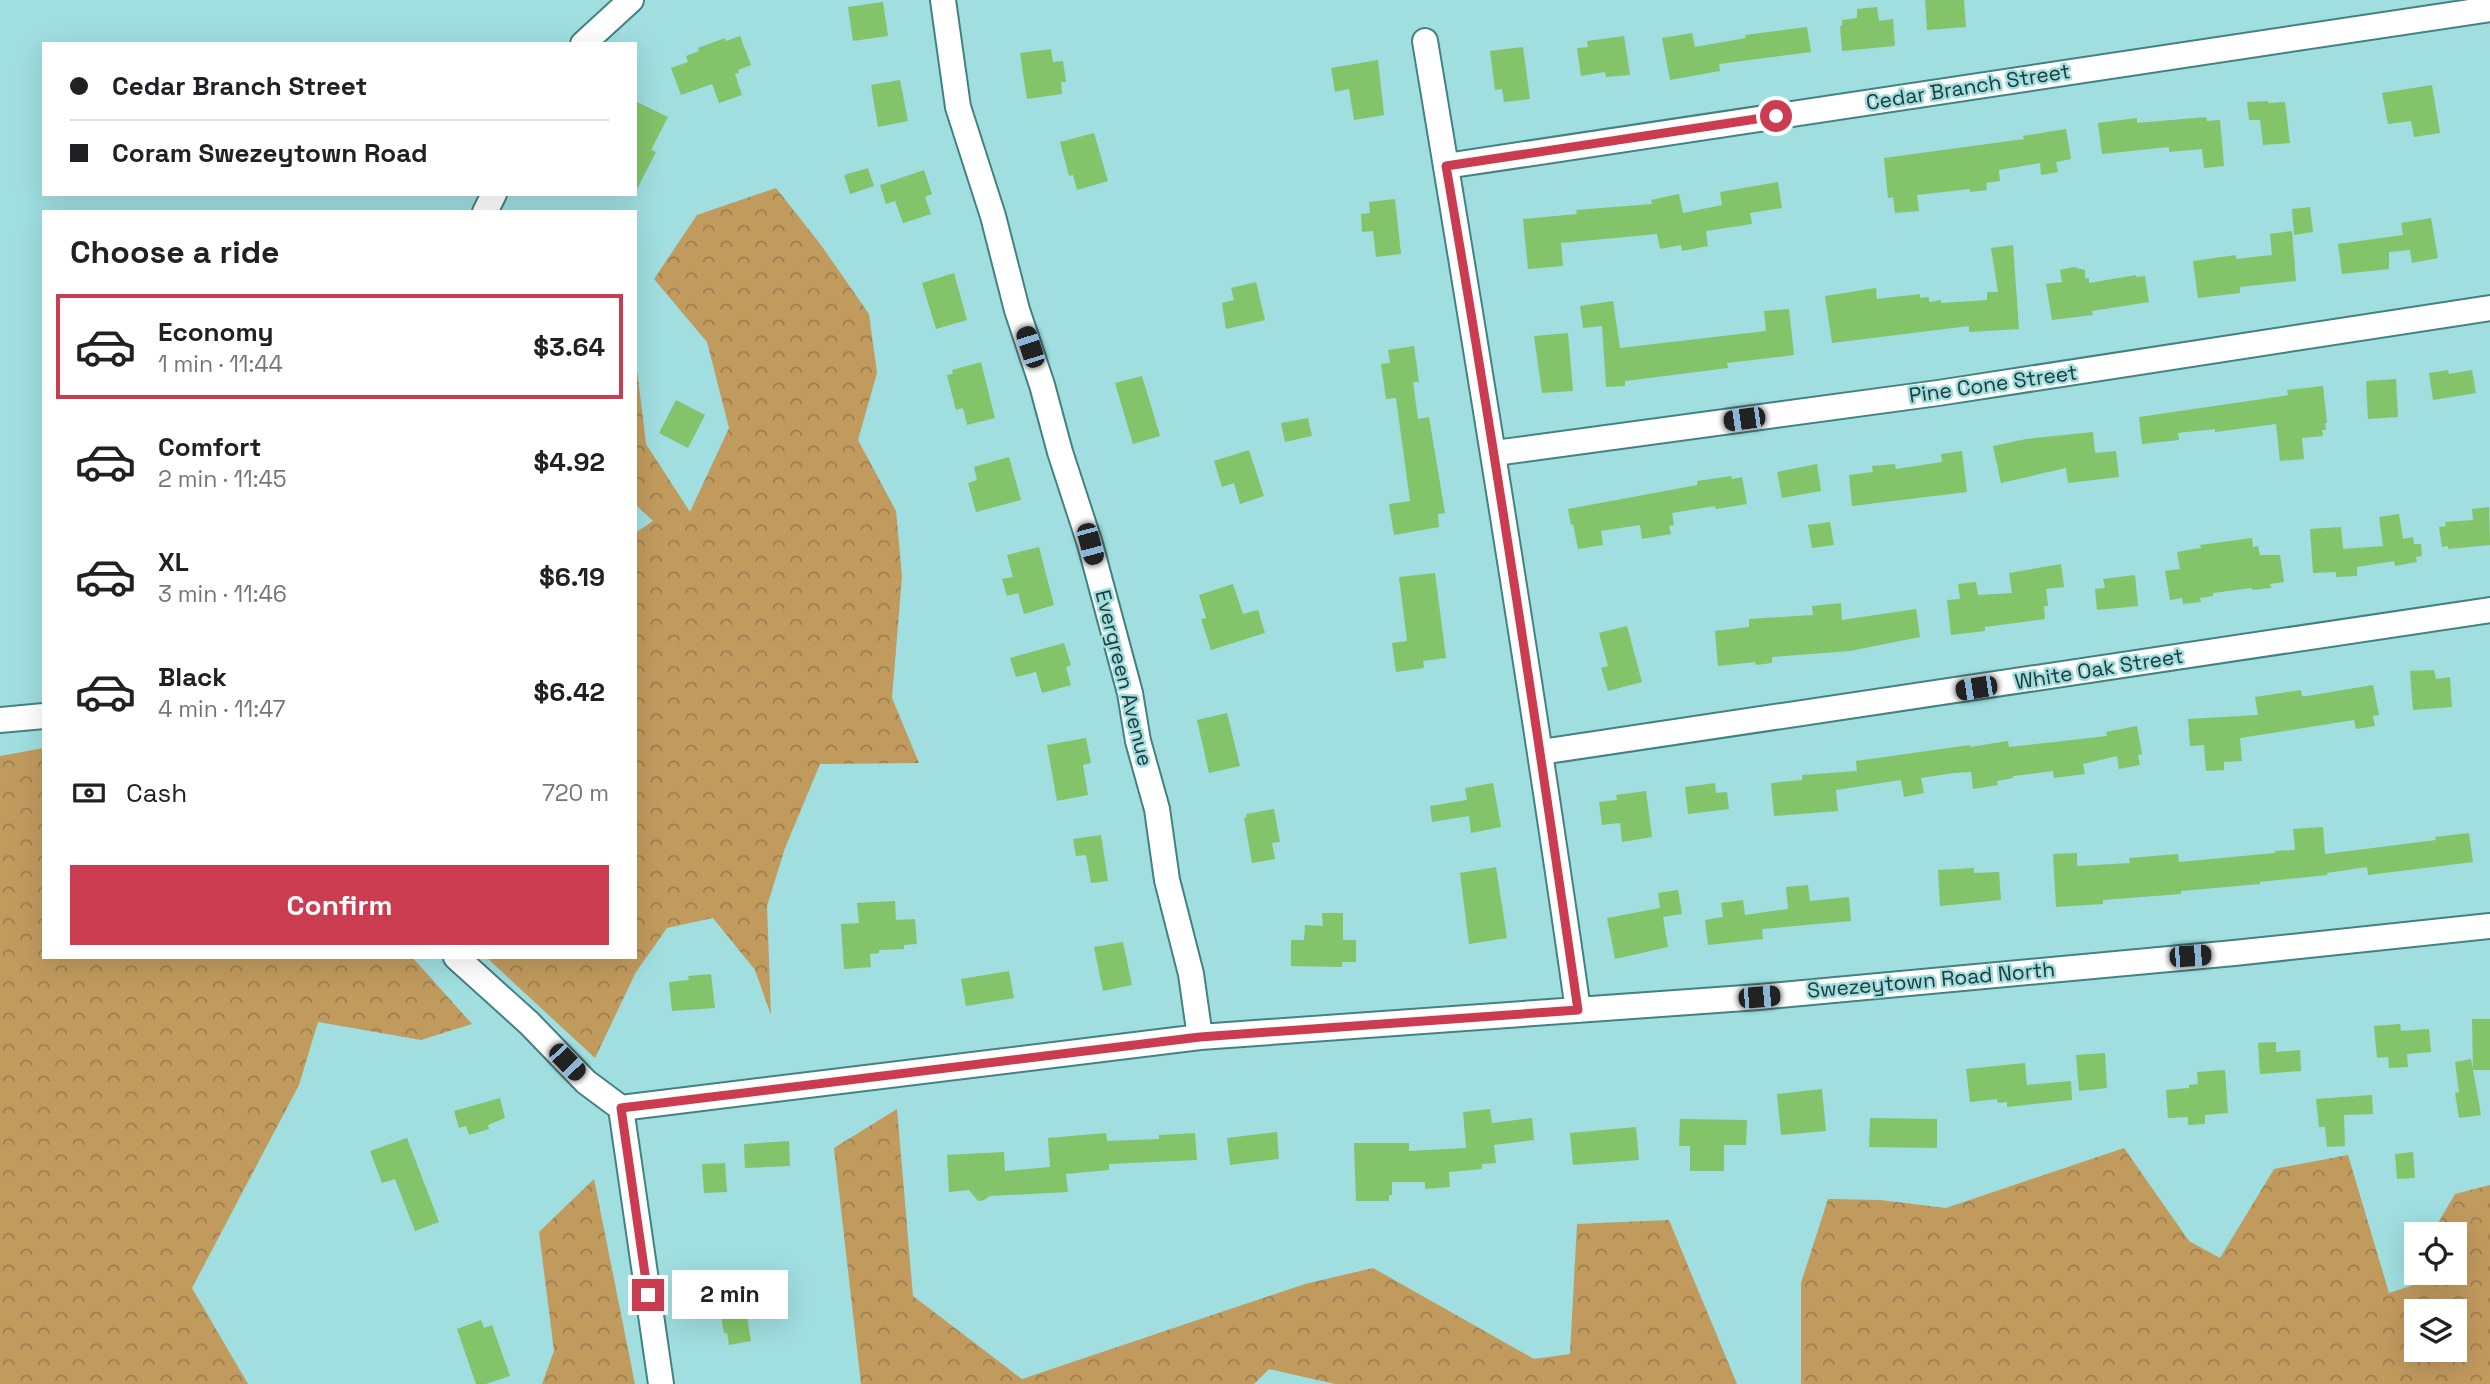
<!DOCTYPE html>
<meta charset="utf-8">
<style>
body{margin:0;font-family:"Space Grotesk",sans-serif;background:#f6f6f6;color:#202124;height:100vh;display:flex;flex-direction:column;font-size:26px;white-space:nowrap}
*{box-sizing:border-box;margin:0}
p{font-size:23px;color:#757577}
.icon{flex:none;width:38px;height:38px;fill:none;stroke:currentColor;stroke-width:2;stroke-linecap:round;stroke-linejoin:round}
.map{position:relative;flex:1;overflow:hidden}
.sheet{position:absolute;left:42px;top:210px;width:595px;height:749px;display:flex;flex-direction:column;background:#fff;border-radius:0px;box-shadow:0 7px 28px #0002}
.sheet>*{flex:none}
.guide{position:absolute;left:42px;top:42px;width:595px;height:154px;border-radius:0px;box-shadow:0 7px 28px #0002;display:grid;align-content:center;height:154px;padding:0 28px;background:#fff}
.fabs{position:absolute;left:2404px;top:1222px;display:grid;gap:14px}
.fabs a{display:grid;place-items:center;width:63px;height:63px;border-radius:0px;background:#fff;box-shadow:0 7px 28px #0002;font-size:35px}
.end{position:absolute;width:32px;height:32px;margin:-16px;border:9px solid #cc3c50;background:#fff;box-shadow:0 0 0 4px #fff}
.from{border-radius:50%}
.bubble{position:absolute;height:49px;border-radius:0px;background:#fff;box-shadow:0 7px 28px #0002;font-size:23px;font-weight:600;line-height:49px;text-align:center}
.car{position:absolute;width:21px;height:42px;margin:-21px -10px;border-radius:9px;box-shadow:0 0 5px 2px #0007;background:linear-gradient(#222 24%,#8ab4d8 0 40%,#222 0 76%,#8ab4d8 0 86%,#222 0)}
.guide b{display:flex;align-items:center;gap:24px;height:66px;font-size:26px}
.guide b+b{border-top:2px solid #e0e0e0}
.guide i{width:18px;height:18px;background:#202124}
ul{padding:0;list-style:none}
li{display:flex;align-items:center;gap:21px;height:105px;margin:0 14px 10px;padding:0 14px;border:4px solid transparent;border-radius:0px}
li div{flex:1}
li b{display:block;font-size:26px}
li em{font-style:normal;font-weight:600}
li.selected{border-color:#cc3c50}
li>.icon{width:63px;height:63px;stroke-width:1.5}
h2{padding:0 28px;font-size:32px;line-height:84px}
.pay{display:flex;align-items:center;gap:18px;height:77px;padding:0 28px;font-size:26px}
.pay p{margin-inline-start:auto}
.cta{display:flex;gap:14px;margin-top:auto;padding:14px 28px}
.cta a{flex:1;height:80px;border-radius:0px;background:#cc3c50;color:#fff;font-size:28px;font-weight:600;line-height:80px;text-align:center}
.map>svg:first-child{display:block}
.forest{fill:url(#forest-crowns);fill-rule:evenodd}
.building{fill:#83c369}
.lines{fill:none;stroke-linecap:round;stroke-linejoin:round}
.minor-casing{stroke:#448182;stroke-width:28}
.minor{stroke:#fff;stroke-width:24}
.route{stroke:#cc3c50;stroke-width:9}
.labels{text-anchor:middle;stroke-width:5;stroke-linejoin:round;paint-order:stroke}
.street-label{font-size:21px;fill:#213b3b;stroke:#a0dedf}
</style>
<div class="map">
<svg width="2490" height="1384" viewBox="0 0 2490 1384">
<defs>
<pattern id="forest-crowns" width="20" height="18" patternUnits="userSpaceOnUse" patternTransform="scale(1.75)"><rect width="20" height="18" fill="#c19a5e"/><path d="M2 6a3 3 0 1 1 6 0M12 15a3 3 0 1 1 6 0" fill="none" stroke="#9c7f4f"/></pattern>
</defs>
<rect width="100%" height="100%" fill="#a0dedf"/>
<!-- forest -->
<path class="forest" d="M776,188L821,245L869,314L877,373L858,440L896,511L902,576L892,698L919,763L820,764L785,848L767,906L771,1015L755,970L713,918L667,928L636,972L595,1058L486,957H635V533L653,521L635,504V353L646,444L690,512L729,428L707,342L654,279L697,215Z
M44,748V957H412L472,1024L421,1040L318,1022L299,1085L192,1288L248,1384H0V756Z
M897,1109L913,1296L1022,1379L1305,1284L1373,1268L1534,1359L1570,1354L1577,1224L1669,1220L1737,1384H1335L1269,1369L1254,1384H861L834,1148Z
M2124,1148L2189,1241L2220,1258L2274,1169L2348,1155L2389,1293L2420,1283L2423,1272H2455V1234H2435L2438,1223L2455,1194L2490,1185V1384H1801V1283L1828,1199L1880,1200L1946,1208ZM2417,1311H2455V1349H2417Z
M594,1179L635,1384H542L554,1351L539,1232Z"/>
<!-- building -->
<path class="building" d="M1925,0H1964L1966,27L1927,30Z
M883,2L888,36L853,41L848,7Z
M1877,7L1879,21L1893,19L1895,46L1842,51L1840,26H1842V20L1857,18V9Z
M1807,27L1811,52L1719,64L1720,71L1670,80L1662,38L1692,33L1695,47L1746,38L1745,35Z
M740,36L751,65L738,70L739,73L735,74L742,95L719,103L712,84L681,95L671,68L688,62L686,56L699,51L698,48L725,38L726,41Z
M1624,36L1630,75L1606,77L1605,72L1581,76L1577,48L1588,47L1587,41Z
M1523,47L1530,99L1504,102L1502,89L1495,90L1490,51Z
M1051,49L1053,62L1063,61L1066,82H1061L1062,94L1027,99L1020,53Z
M1378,60L1384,115L1354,120L1349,89L1335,92L1331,68Z
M900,80L908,121L878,127L871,85Z
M2432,85L2440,133L2414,137L2411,121L2388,124L2382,93Z
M635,101L668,117L651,150L656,152L635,193Z
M2268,101V103L2285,102L2290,143L2263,145L2260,120H2249L2247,102Z
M2206,117L2207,121L2220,120L2224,166L2204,168L2202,149L2169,152V147L2102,154L2098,123L2137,118V123Z
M2066,129L2071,159L2056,162L2058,172L2041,175L2040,163L1999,170L2000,181L1986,183L1987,190L1970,192V189L1917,195L1919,211L1895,213L1893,197L1888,198L1884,158L2024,139L2023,136Z
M1094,133L1108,181L1077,190L1073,175L1069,176L1060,142Z
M868,168L874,186L850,194L844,175Z
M924,170L932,194L925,197L931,214L903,223L895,201L886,204L880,185Z
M1778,182L1782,208L1750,213L1752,224L1706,231L1708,246L1682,251L1681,245L1660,249L1657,234L1561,243L1563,266L1528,269L1523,219L1577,214L1576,210L1652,204L1651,200L1679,194L1683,213L1722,205L1720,192Z
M1395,199L1401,254L1376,257L1373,231L1362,232L1361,214L1370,213L1369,202Z
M2310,207L2313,232L2294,235L2292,209Z
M2431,218L2438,258L2412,263L2410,250L2389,252V269L2342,274L2338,244L2403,235L2401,223Z
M2292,231L2296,281L2240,287V293L2198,298L2193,261L2236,255V259L2272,255L2270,234Z
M2013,245L2019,329L1969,332V326L1832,343L1825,296L1876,288L1877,299L1920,294V298L1929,297V302L1941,300V303L1987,300V292H1998L1991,248Z
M2074,267L2085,270V278H2089V283L2136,275V277L2145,276L2149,302L2092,311L2093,315L2052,320L2046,284L2062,282L2060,270Z
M954,273L967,320L936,329L922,283Z
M1256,282L1265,320L1226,329L1222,303L1234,300L1231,288Z
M1613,301L1620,348L1766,331L1764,311L1789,309L1794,355L1727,363L1728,368L1625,381V386L1606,387L1602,326L1583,328L1580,306Z
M1568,333L1573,391L1542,393L1534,336Z
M1414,346L1419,382H1413L1418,419L1429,417L1445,513L1438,514L1439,527L1394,535L1389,504L1410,501L1396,398L1386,399L1381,364L1390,363L1388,350Z
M981,362L995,418L967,425L963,408L956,410L947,375L953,374L952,370Z
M2448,370L2449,374L2472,370L2476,393L2433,400L2429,373Z
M1142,376L1160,436L1133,444L1115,383Z
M2396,379L2398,417L2368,419L2366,381Z
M2323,386L2327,423H2325L2326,430H2322L2323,436L2302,438L2304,459L2280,461L2276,424L2215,432V429L2178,433L2179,440L2142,444L2139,417L2283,396L2288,395L2287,390Z
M676,400L705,415L688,448L659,433Z
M1308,418L1312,436L1285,442L1281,423Z
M2093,432L2095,453L2116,451L2119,477L2068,483L2066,468L2001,483L1993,446L2026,439Z
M1249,450L1264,496L1240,504L1234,483L1222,487L1214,461Z
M1962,451L1967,492L1852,506L1849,475L1873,472L1872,466L1895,464L1896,469L1942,462L1941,454Z
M1009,457L1021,500L976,512L968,483L977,480L974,467Z
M1817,464L1821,491L1782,498L1777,472Z
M1731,476L1732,479L1742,477L1747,504L1716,509L1715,506L1672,513L1674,525L1669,526L1671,534L1642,539L1640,525L1601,531L1603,545L1578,549L1573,524L1571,525L1568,509L1697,485V481Z
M2489,507L2490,545L2448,549V546L2442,547L2439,527L2446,526L2445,522L2473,520L2472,509Z
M2399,514L2403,539L2413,537L2414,544H2421L2422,556L2416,557L2417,562L2395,566L2394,561L2357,567V576L2336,577V572L2313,573L2310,529L2341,527L2343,549L2383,546L2379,517Z
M1830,522L1834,545L1812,548L1808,525Z
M2252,538L2253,547L2258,546L2260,555H2280L2284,582L2270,584L2271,588L2253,590L2251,588L2213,593V596L2200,598L2201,602L2183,604L2182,598L2170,600L2165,571L2180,569L2177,552L2201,548L2200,545Z
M1039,547L1054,605L1024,614L1018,593L1007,596L1002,579L1013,577L1007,555Z
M2061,564L2064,587L2046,589L2048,606H2044L2045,619L1985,627V631L1951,635L1947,600L1960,599L1958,584L1976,582L1978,595L2012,593L2009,573Z
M1435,573L1446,658L1423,661L1424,668L1396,672L1392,643L1407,641L1399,577Z
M2135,575L2138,606L2097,610L2095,589L2105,588L2103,579Z
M1233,584L1243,614L1258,610L1265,633L1211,650L1201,619L1206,618L1199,595Z
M1841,603L1842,620L1916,609L1920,637L1850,651L1772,657V663L1756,665L1755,662L1718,666L1715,631L1749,627V619L1813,615L1812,606Z
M1627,626L1642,682L1608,691L1601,668L1608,666L1599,633Z
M1064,643L1071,665L1066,667L1071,685L1042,693L1036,672L1016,677L1010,658Z
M2434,670L2436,679L2450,677L2452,707L2413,710L2410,671Z
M2373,685L2379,715L2373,716L2375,726L2356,729L2354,720L2240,738L2242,761L2224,762V770L2206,771L2204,745L2190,746L2188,719L2258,715L2255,697L2301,690L2302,696H2307Z
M1227,713L1240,766L1209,773L1197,720Z
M2137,726L2142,754L2138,755L2140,765L2119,769L2117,756L2083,764L2085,774L2054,778L2053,771L2013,776V778L1997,781L1998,785L1973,789L1971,772L1954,773L1921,778L1924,793L1904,797L1901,780L1836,790L1838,811L1774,816L1771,783L1802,780V775L1857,771L1856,761L1970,745V747L2008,741L2009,747L2107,736L2106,732Z
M1086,738L1091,763L1083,765L1088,795L1057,801L1047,745Z
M1493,783L1501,827L1471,833L1469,816L1432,822L1430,806L1467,800L1465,788Z
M1715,783L1716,793L1727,792L1729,809L1688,814L1685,787Z
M1646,791L1652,837L1622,842L1620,823L1602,825L1599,802L1617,800L1616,795Z
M1274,809L1280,842L1272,843L1275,859L1252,863L1244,818L1247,817L1246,814Z
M2323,827L2325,854L2436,840L2435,837L2469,833L2473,862L2368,875L2367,867L2327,873V875L2260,882V884L2181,891V894L2103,900V904L2056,907L2053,854L2077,853V866L2130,863L2129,858L2178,854L2179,862L2275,853V851L2295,850L2293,829Z
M1101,835L1108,881L1091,883L1086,855L1076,856L1073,839Z
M1496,867L1507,938L1469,944L1460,873Z
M1974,868V873L1999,872L2001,900L1940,906L1938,870Z
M1808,885L1810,901L1849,897L1851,921L1762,929L1763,939L1708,945L1705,920L1723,917L1721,903L1743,900L1745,915L1788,909L1786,887Z
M1678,890L1682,914L1663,917L1668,947L1615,959L1607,918L1660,908L1658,893Z
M895,901L896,920L915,919L917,944L904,945V949L879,950V953L870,954L871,967L844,969L841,924L859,923L857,903Z
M1322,913H1343V940H1356V962H1342V967L1291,966V940H1304L1305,925L1323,926Z
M1123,942L1132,985L1103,991L1094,947Z
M1009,971L1014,998L966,1006L961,979Z
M711,974L715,1008L672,1011L669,982L689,980L688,976Z
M2472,1019H2490V1070H2473L2481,1115L2459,1118L2455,1093L2459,1092L2455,1062L2471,1059L2473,1069Z
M2400,1024L2401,1031L2429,1029L2431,1052L2407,1054L2408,1067L2389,1068L2388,1057L2377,1058L2374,1026Z
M2276,1042V1052L2300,1050L2301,1071L2260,1074L2258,1043Z
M2105,1053L2107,1088L2079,1091L2076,1055Z
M2025,1063L2027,1085L2071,1081L2072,1100L2007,1107V1102L1998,1103L1997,1099L1970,1102L1966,1069Z
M2225,1070L2228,1113L2205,1115V1124L2188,1125V1117L2168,1118L2166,1090L2189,1088V1085L2198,1084L2197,1072Z
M1822,1089L1826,1131L1781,1135L1777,1094Z
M2372,1095L2373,1114L2344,1115L2345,1146L2327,1147L2325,1127H2319L2316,1099Z
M500,1098L505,1118L488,1125L489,1129L469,1135L466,1126L459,1128L454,1111Z
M1490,1109L1492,1123L1532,1118L1534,1140L1494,1145L1496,1163L1482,1164V1169L1449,1172L1450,1187L1425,1189V1182H1392V1195H1389V1201H1356L1354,1143H1409V1151L1466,1148L1463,1112Z
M1870,1118L1937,1119V1148L1869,1147Z
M1680,1119L1747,1120L1746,1145H1724V1171H1690V1146H1679Z
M1636,1127L1639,1160L1573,1165L1570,1133Z
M1277,1132L1279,1159L1230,1165L1227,1138Z
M1106,1133L1107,1141L1159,1139V1135L1195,1133L1197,1160L1109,1164V1170L1066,1174L1068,1192L990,1196L984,1200L978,1201L969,1190L949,1192L947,1155L1004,1152L1005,1171L1050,1167L1048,1138Z
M407,1138L439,1222L415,1231L395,1179L382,1183L370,1151Z
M789,1141L790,1166L745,1168L744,1144Z
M2413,1152L2415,1178L2397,1179L2395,1154Z
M725,1163L727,1192L704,1193L702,1164Z
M742,1288L751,1341L729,1345L727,1333H724L717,1292Z
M481,1320L484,1328L492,1325L510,1376L486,1384H476L457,1329Z"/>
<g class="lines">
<!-- minor casing -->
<g class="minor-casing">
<path id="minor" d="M943,0L958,107L993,216L1017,310L1042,385L1060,452L1090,544L1130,693L1138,741L1157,809L1167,880L1191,974L1200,1037
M1425,41C1479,363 1532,686 1578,1010
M583,44L631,0
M1446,166L2490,9
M485,212L494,194
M1495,453L1938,393L2490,308
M0,720L44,716
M1541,752L2490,610
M456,957L529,1023L586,1082L621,1108L661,1384
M621,1108L1200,1037L1759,997L2234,953L2490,926"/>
</g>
<!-- minor -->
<use href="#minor" class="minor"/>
</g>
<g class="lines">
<!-- route -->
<path class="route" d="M648,1295L621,1108L1200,1037L1578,1010C1537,728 1495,447 1446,166L1776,116"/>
</g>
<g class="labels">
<!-- street labels -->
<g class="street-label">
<text transform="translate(1968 87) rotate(-9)" y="7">Cedar Branch Street</text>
<text transform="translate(1993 384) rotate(-8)" y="7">Pine Cone Street</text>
<text transform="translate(2099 669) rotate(-9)" y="7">White Oak Street</text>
<text transform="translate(1124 678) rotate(76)" y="7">Evergreen Avenue</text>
<text transform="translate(1931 980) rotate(-5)" y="7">Swezeytown Road North</text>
</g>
</g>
</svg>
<div class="fabs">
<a><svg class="icon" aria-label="locate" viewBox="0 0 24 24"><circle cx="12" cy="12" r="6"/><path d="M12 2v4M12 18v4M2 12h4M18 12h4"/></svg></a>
<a><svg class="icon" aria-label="layers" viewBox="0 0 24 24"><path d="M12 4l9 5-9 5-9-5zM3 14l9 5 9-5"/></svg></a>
</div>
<i class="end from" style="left:1776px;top:116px"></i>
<i class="end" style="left:648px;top:1295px"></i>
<div class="bubble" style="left:672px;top:1270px;width:116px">2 min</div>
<i class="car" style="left:1030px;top:347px;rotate:342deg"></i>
<i class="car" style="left:1744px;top:419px;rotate:262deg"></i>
<i class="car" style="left:1090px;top:544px;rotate:165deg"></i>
<i class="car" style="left:1976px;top:688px;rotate:261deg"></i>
<i class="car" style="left:2190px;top:956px;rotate:86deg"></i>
<i class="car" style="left:1759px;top:997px;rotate:85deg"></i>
<i class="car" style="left:567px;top:1062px;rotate:136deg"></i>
<div class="guide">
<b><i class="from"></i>Cedar Branch Street</b>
<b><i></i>Coram Swezeytown Road</b>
</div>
<section class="sheet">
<h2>Choose a ride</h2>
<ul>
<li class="selected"><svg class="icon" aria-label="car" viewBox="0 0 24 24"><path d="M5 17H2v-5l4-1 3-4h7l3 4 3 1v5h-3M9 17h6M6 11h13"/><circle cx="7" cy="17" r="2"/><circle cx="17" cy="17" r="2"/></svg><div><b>Economy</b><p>1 min · 11:44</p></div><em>$3.64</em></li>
<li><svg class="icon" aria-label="car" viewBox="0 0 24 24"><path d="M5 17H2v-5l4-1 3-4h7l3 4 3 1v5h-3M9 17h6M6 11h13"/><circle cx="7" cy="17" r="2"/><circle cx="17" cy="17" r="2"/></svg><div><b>Comfort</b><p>2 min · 11:45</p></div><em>$4.92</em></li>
<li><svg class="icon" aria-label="car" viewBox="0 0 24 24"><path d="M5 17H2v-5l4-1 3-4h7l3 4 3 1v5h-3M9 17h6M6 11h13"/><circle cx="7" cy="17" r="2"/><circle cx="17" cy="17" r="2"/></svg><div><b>XL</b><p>3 min · 11:46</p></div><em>$6.19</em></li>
<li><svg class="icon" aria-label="car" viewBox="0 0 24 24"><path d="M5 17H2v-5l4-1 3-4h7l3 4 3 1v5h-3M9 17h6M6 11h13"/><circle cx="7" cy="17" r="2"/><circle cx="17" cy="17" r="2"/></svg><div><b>Black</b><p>4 min · 11:47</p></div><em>$6.42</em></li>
</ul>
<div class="pay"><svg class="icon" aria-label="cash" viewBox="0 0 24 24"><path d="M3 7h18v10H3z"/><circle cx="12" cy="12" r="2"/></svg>Cash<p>720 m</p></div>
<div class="cta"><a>Confirm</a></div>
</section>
</div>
